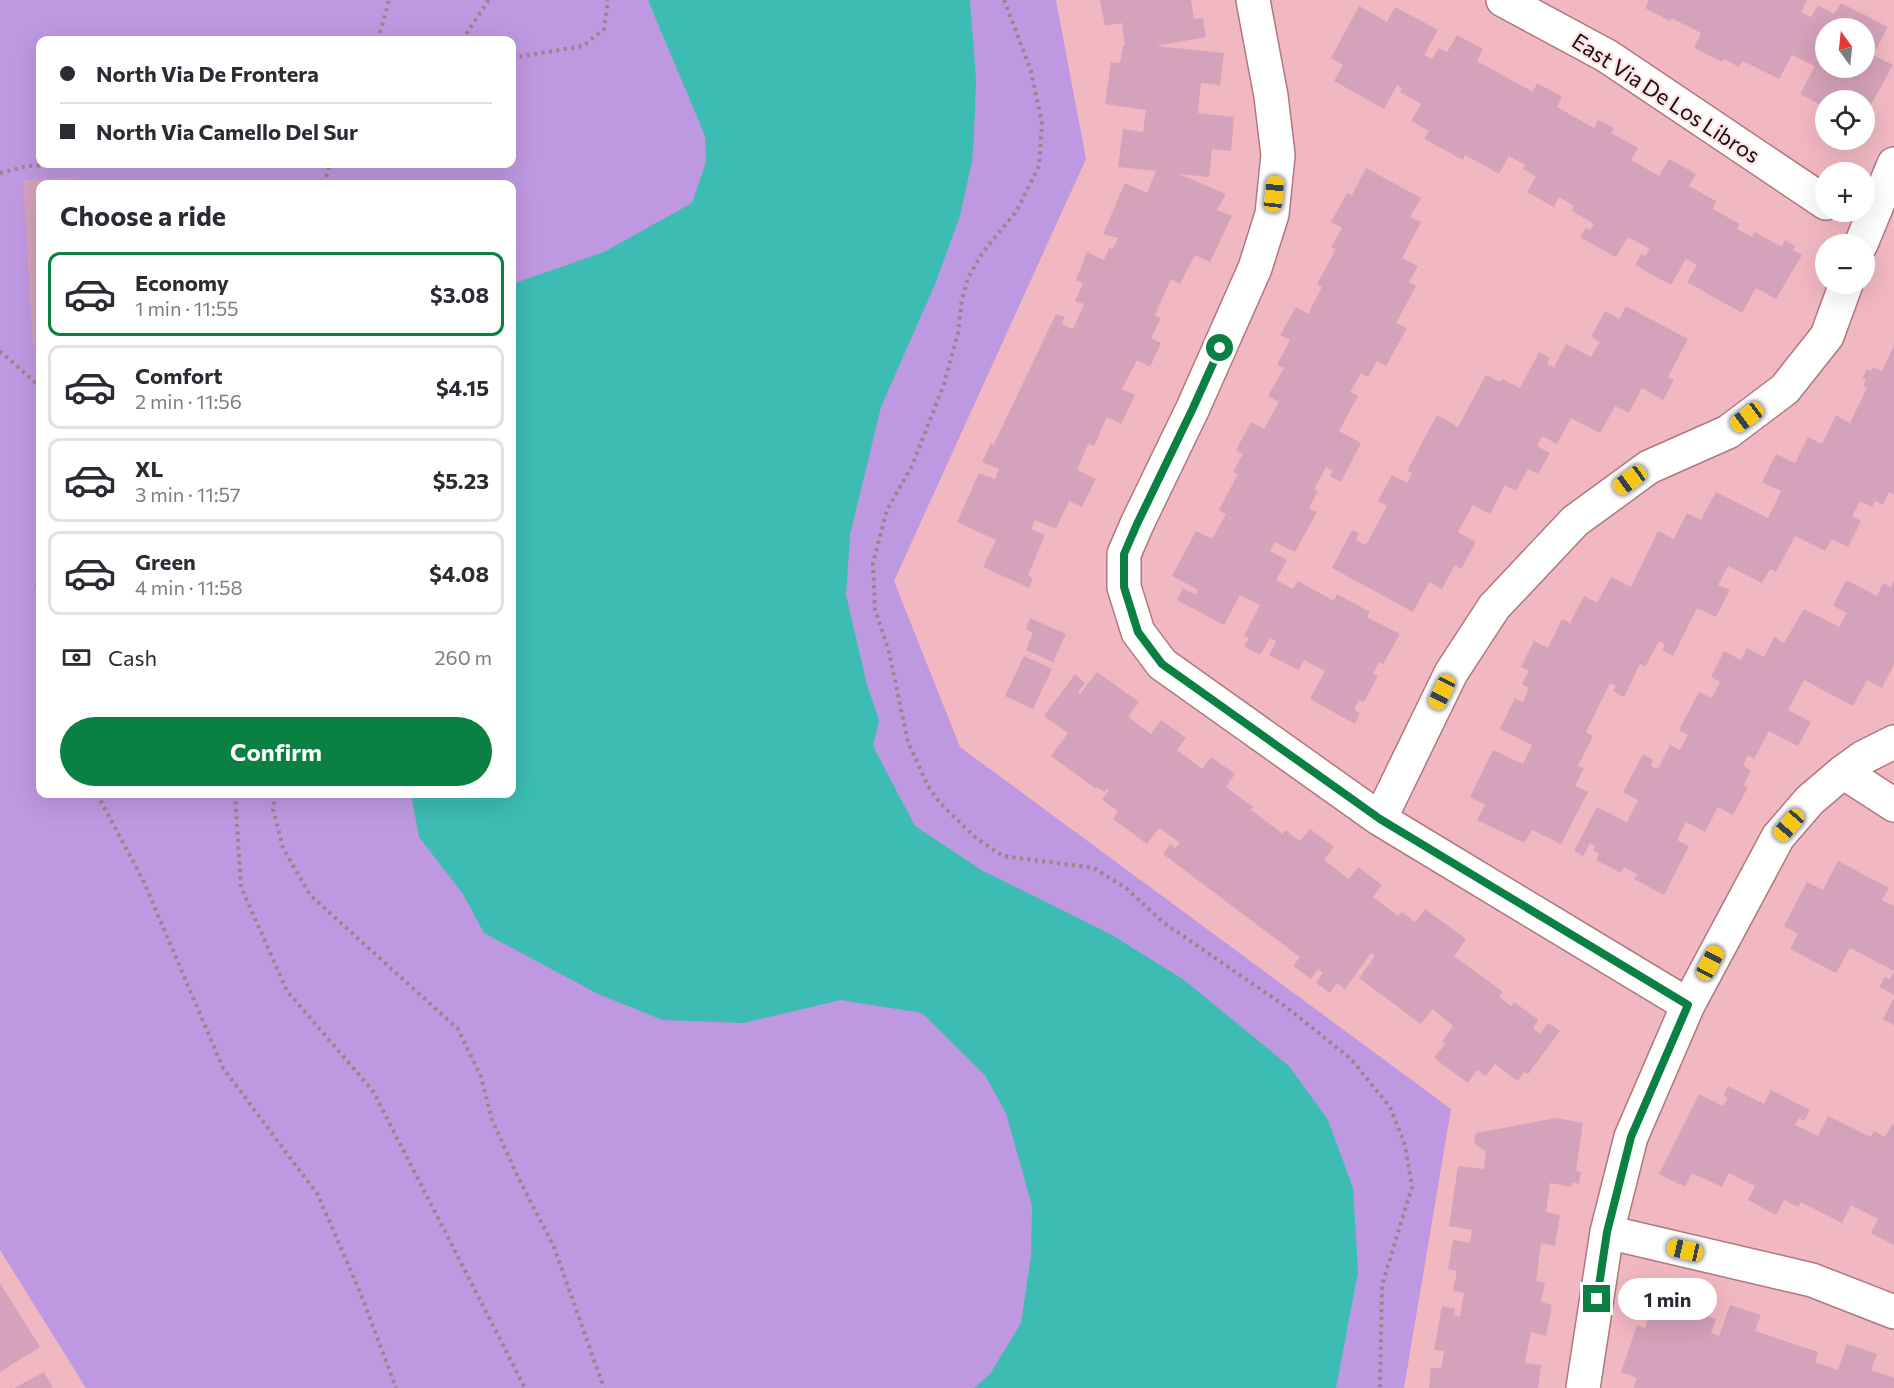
<!DOCTYPE html>
<meta charset="utf-8">
<style>
body{margin:0;font-family:Commissioner,sans-serif;background:#f2f2f3;color:#2b2b33;height:100vh;display:flex;flex-direction:column;font-size:22px;white-space:nowrap}
*{box-sizing:border-box;margin:0}
p{font-size:20px;color:#7c7c81}
.icon{flex:none;width:33px;height:33px;fill:none;stroke:currentColor;stroke-width:2;stroke-linecap:round;stroke-linejoin:round}
.map{position:relative;flex:1;overflow:hidden}
.panel{position:absolute;left:36px;top:180px;width:480px;height:618px;display:flex;flex-direction:column;background:#fff;border-radius:12px;box-shadow:0 6px 24px #0002}
.panel>*{flex:none}
.top-card{position:absolute;left:36px;top:36px;width:480px;height:132px;border-radius:12px;box-shadow:0 6px 24px #0002;display:grid;align-content:center;height:132px;padding:0 24px;background:#fff}
.needle{width:39px;rotate:345deg}
.buttons{position:absolute;left:1815px;top:18px;display:grid;gap:12px}
.buttons a{display:grid;place-items:center;width:60px;height:60px;border-radius:50%;background:#fff;box-shadow:0 6px 24px #0002;font-size:30px}
.end{position:absolute;width:27px;height:27px;margin:-14px;border:8px solid #0b8043;background:#fff;box-shadow:0 0 0 3px #fff}
.from{border-radius:50%}
.bubble{position:absolute;height:42px;border-radius:21px;background:#fff;box-shadow:0 6px 24px #0002;font-size:20px;font-weight:700;line-height:42px;text-align:center}
.car{position:absolute;width:18px;height:36px;margin:-18px -9px;border-radius:8px;box-shadow:0 0 4px 2px #0007;background:linear-gradient(#f5c518 24%,#345 0 40%,#f5c518 0 76%,#345 0 86%,#f5c518 0)}
.top-card b{display:flex;align-items:center;gap:21px;height:57px;font-size:22px}
.top-card b+b{border-top:2px solid #e1e1e2}
.top-card i{width:15px;height:15px;background:#2b2b33}
ul{padding:0;list-style:none}
li{display:flex;align-items:center;gap:18px;height:84px;margin:0 12px 9px;padding:0 12px;border:3px solid #e1e1e2;border-radius:12px}
li div{flex:1}
li b{display:block;font-size:22px}
li em{font-style:normal;font-weight:700}
li.on{border-color:#0b8043}
li>.icon{width:54px;height:54px;stroke-width:1.5}
h2{padding:0 24px;font-size:27px;line-height:72px}
.pay{display:flex;align-items:center;gap:15px;height:66px;padding:0 24px;font-size:22px}
.pay p{margin-inline-start:auto}
.action{display:flex;gap:12px;margin-top:auto;padding:12px 24px}
.action a{flex:1;height:69px;border-radius:36px;background:#0b8043;color:#fff;font-size:24px;font-weight:700;line-height:69px;text-align:center}
.map>svg:first-child{display:block}
.green{fill:#be98e0;fill-rule:evenodd}
.water{fill:#3cbcb2}
.building{fill:#d4a2ba;fill-rule:evenodd}
.lines{fill:none;stroke-linecap:round;stroke-linejoin:round}
.minor-casing{stroke:#ad7881;stroke-width:36}
.path{stroke:#a87c84;stroke-width:4;stroke-dasharray:3 4.5;stroke-linecap:butt}
.minor{stroke:#fff;stroke-width:33}
.route{stroke:#0b8043;stroke-width:8}
.labels{text-anchor:middle;stroke-width:4.5;stroke-linejoin:round;paint-order:stroke}
.street-label{font-size:22px;fill:#1f0c10;stroke:#fce4e7}
</style>
<div class="map">
<svg width="1894" height="1388" viewBox="0 0 1894 1388">
<rect width="100%" height="100%" fill="#f2b8c2"/>
<!-- green -->
<path class="green" d="M0,0H1056L1086,159L894,581L960,747L1451,1109L1404,1388H86L0,1250ZM40,40H512V164H40ZM40,184H512V794H40Z"/>
<!-- water -->
<path class="water" d="M648,0H970L976,79L974,135L972,161L960,216L935,284L881,407L850,535L846,595L867,685L879,720L873,746L915,826L983,871L1112,935L1184,980L1289,1066L1328,1120L1353,1188L1358,1272L1336,1388H974L990,1374L1021,1323L1031,1256L1032,1206L1006,1113L985,1075L922,1013L841,1000L743,1023L663,1020L598,994L484,933L463,894L419,837L411,794H512V286L515,283L604,252L692,203L706,162L705,136Z"/>
<!-- building -->
<path class="building" d="M1100,0H1191L1194,19L1203,18L1206,37L1156,46L1224,53L1220,85L1201,83L1198,113L1234,117L1231,151L1212,149L1209,177L1179,174L1226,194L1217,210L1232,216L1210,262L1195,255L1180,284L1171,279L1155,315L1161,318L1151,338L1161,343L1150,367L1137,360L1122,389L1135,395L1121,424L1107,417L1094,446L1088,444L1077,470L1096,479L1082,507L1069,501L1056,529L1035,520L1031,529L1045,535L1028,575L1033,578L1029,588L983,567L996,540L957,522L979,473L995,479L999,469L982,462L991,443L994,444L1056,314L1065,317L1062,324L1073,329L1084,304L1075,301L1083,283L1076,280L1087,252L1104,260L1109,248L1113,249L1118,238L1103,234L1125,183L1147,193L1156,171L1118,167L1123,129L1143,132L1146,110L1105,104L1111,62L1120,63L1123,45H1125L1122,23L1105,26Z
M1649,0H1807L1801,12L1811,17L1818,5L1834,14L1841,3L1888,27L1873,55L1893,65L1868,110L1864,108V100H1826V108L1800,94L1815,66L1792,55L1779,79L1743,61L1739,67L1724,59L1722,62L1694,48L1701,33L1671,18L1670,21L1645,8ZM1826,28H1864V68H1826Z
M1359,6L1387,22L1395,7L1438,30L1424,55L1432,59L1439,48L1447,52L1457,35L1483,49L1477,61L1533,92L1537,83L1562,97L1557,107L1594,128L1598,120L1614,128L1611,133L1638,148L1631,160L1659,176L1669,159L1696,174L1689,186L1716,201L1713,209L1740,224L1737,229L1752,237L1755,232L1782,247L1785,240L1795,246L1793,250L1802,255L1776,299L1756,288L1742,313L1687,282L1697,265L1686,259L1671,285L1635,265L1641,254L1645,256L1650,249L1628,237L1616,257L1580,237L1586,228L1590,230L1594,224L1572,211L1574,206L1559,197L1554,207L1527,192L1536,177L1523,169L1525,165L1509,156L1499,174L1465,155L1463,160L1424,139L1429,131L1411,121L1421,104L1400,92L1402,88L1397,85L1384,109L1334,81L1343,65L1331,58Z
M1366,168L1421,198L1410,217L1421,222L1402,258L1418,266L1409,282L1416,286L1396,323L1407,328L1386,366L1377,361L1368,377L1361,373L1350,392L1358,396L1339,431L1361,443L1341,482L1330,476L1333,471L1326,467L1314,489L1318,491L1309,508L1317,512L1295,552L1275,542L1270,551L1287,560L1276,580L1293,589L1298,581L1334,601L1337,594L1370,612L1367,617L1400,634L1383,664L1379,662L1373,674L1378,676L1364,702L1359,700L1354,710L1360,713L1355,724L1310,699L1325,671L1304,660L1299,670L1269,655L1276,641L1270,638L1260,655L1244,646L1249,638L1244,636L1260,605L1240,595L1224,625L1177,600L1183,588L1196,595L1198,590L1172,576L1196,531L1212,539L1226,514L1219,510L1238,474L1233,472L1243,454L1236,450L1251,422L1264,429L1279,402L1268,396L1284,368L1277,365L1290,340L1280,335L1296,307L1308,314L1322,287L1317,284L1336,249L1331,247L1342,228L1331,222L1347,193L1352,195Z
M78,177V184H40V345L33,346L23,180Z
M287,179V184H230V181Z
M1626,306L1688,339L1668,377L1674,380L1663,400L1642,388L1629,413L1615,406L1600,433L1571,418L1557,444L1542,436L1537,446L1550,453L1538,474L1528,469L1516,491L1505,485L1490,514L1473,505L1458,532L1476,542L1461,569L1455,565L1442,589L1429,582L1413,612L1332,568L1352,530L1359,533L1356,540L1366,545L1387,506L1378,501L1392,475L1407,483L1412,473L1407,471L1437,415L1458,427L1486,375L1500,382L1502,379L1520,388L1539,352L1550,358L1547,364L1554,367L1566,344L1591,357L1600,342L1591,337L1605,311L1619,319Z
M1894,346V495L1889,492L1883,505L1875,501L1872,507L1860,501L1852,516L1861,521L1848,547L1832,539L1825,551L1795,536L1776,572L1770,569L1762,583L1728,566L1718,585L1730,590L1716,617L1697,608L1673,656L1662,650L1665,644L1659,641L1645,667L1640,664L1624,697L1613,691L1616,686L1610,683L1586,732L1593,736L1578,766L1584,768L1575,786L1588,792L1561,844L1532,830L1524,843L1477,820L1485,805L1470,797L1493,750L1523,764L1532,745L1500,729L1515,698L1523,702L1529,688L1522,684L1529,671L1521,667L1534,641L1548,648L1562,619L1570,623L1584,596L1597,603L1611,577L1631,587L1658,531L1674,539L1687,513L1701,520L1716,492L1768,518L1781,491L1762,482L1776,454L1795,463L1808,437L1822,444L1836,415L1850,423L1867,388L1863,386L1866,380L1862,378L1867,369L1871,371L1873,367L1882,371Z
M1846,580L1877,596L1883,583L1891,587L1894,580V664L1882,688L1867,680L1853,706L1804,680L1788,710L1811,722L1798,746L1769,731L1754,759L1748,755L1743,766L1751,770L1744,785L1748,787L1733,815L1718,807L1705,832L1686,822L1677,840L1689,846L1664,895L1634,879L1637,874L1624,867L1621,873L1596,860L1599,854L1593,850L1595,846L1590,843L1583,856L1574,851L1597,807L1627,822L1638,800L1623,792L1643,754L1653,760L1651,766L1658,769L1670,745L1680,750L1688,735L1679,730L1699,692L1712,698L1720,682L1711,677L1724,651L1741,660L1747,648L1764,657L1774,637L1784,643L1804,609L1839,627L1847,613L1833,606Z
M1030,618L1066,634L1053,662L1026,650L1033,633L1026,629Z
M1024,656L1052,669L1033,709L1005,696Z
M1097,672L1139,702L1128,717L1151,734L1161,720L1186,738L1177,750L1202,769L1211,757L1235,774L1226,787L1253,807L1251,810L1283,834L1285,830L1300,841L1310,829L1334,847L1324,860L1349,879L1358,867L1382,885L1373,897L1398,916L1402,912L1415,922L1425,909L1466,939L1454,956L1503,992L1499,997L1511,1006L1514,1002L1539,1020L1533,1028L1540,1034L1548,1023L1560,1031L1528,1074L1524,1072L1518,1081L1495,1064L1486,1076L1477,1070L1468,1083L1434,1058L1445,1044L1442,1042L1453,1026L1433,1009L1421,1024L1359,978L1375,956L1371,953L1345,989L1337,983L1330,993L1316,983L1323,973L1318,969L1311,979L1293,966L1300,957L1163,854L1170,844L1175,848L1180,843L1159,828L1147,844L1113,819L1118,811L1102,800L1109,790L1107,788L1104,792L1097,787L1096,789L1051,756L1068,733L1044,716L1075,674L1085,683L1078,692L1080,694Z
M1838,861L1889,888L1882,900L1894,906V971L1850,948L1836,973L1790,949L1798,934L1784,926L1807,882L1823,890Z
M1894,971V995L1879,987L1885,977L1890,980Z
M1894,998V1025L1883,1019Z
M1728,1086L1764,1104L1771,1090L1810,1110L1804,1121L1799,1118L1795,1125L1818,1136L1828,1116L1871,1137L1874,1131L1885,1137L1892,1124L1894,1125V1245L1871,1233L1878,1219L1851,1205L1842,1223L1801,1202L1798,1207L1784,1200L1776,1215L1748,1200L1755,1186L1729,1173L1722,1187L1692,1173L1685,1187L1659,1174L1699,1094L1723,1106L1728,1098L1724,1095Z
M1556,1118L1583,1123L1576,1171L1581,1172L1579,1184L1573,1182L1572,1187L1550,1183L1546,1212L1560,1215L1555,1246L1541,1243L1536,1281L1545,1283L1541,1302L1552,1305L1546,1336L1531,1332L1525,1363L1541,1365L1538,1388H1429L1431,1367L1441,1369L1444,1351L1434,1350L1442,1306L1455,1309L1454,1315L1460,1316L1464,1293L1453,1291L1457,1271L1448,1269L1453,1240L1470,1243L1472,1230L1449,1226L1458,1166L1484,1169L1486,1152L1474,1143L1476,1133Z
M0,1283L40,1347L0,1372Z
M1655,1298L1716,1319L1711,1333L1719,1336L1730,1305L1761,1315L1755,1331L1818,1352L1815,1362L1838,1370L1847,1344L1877,1354L1871,1370L1894,1378V1388H1633L1637,1378L1621,1372L1637,1325L1645,1328Z
M44,1372L53,1388H14Z"/>
<g class="lines">
<!-- minor casing -->
<g class="minor-casing">
<path id="minor" d="M1253,0L1271,96L1278,155L1272,214L1255,268L1193,408L1137,524L1124,554V587L1138,632L1162,664L1380,819L1688,1005
M1503,0L1607,56L1826,203
M1861,244L1894,164
M1843,772L1894,805
M1380,819L1451,673L1494,607L1575,521L1649,467L1728,432L1785,389L1827,336L1846,284
M1607,1232L1812,1280L1894,1312
M1583,1388L1607,1232L1631,1137L1688,1005L1778,837L1810,800L1843,772L1864,757L1894,742"/>
</g>
<!-- path -->
<path class="path" d="M1004,0L1031,71L1042,124L1039,166L1016,212L983,252L968,278L962,299L958,333L944,384L912,466L887,510L873,563L875,609L889,652L908,742L928,786L940,803L976,838L1003,856L1094,868L1127,889L1164,923L1285,1006L1351,1059L1390,1107L1405,1145L1412,1187L1382,1285L1380,1388
M378,40L389,0
M462,40L489,0
M512,58L583,46L604,29L608,0
M0,173L28,166L144,164
M324,184L330,164
M0,351L40,387
M40,570L37,583L40,611
M97,794L143,880L223,1068L318,1195L362,1297L396,1388
M235,794L241,887L287,991L373,1091L525,1388
M275,794L273,809L283,848L310,895L458,1029L481,1077L492,1120L518,1177L554,1247L604,1388"/>
<!-- minor -->
<use href="#minor" class="minor"/>
</g>
<g class="lines">
<!-- route -->
<path class="route" d="M1220,348L1193,408L1137,524L1124,554V587L1138,632L1162,664L1380,819L1688,1005L1631,1137L1607,1232L1597,1299"/>
</g>
<g class="labels">
<!-- street labels -->
<g class="street-label">
<text transform="translate(1666 98) rotate(33)" y="8">East Via De Los Libros</text>
</g>
</g>
</svg>
<div class="buttons">
<a><svg class="needle" viewBox="-14 -14 28 28"><path d="M0-13l5 13h-10z" fill="#e53935"/><path d="M0 13l5-13h-10z" fill="#7c7c81"/></svg></a>
<a><svg class="icon" aria-label="locate" viewBox="0 0 24 24"><circle cx="12" cy="12" r="6"/><path d="M12 2v4M12 18v4M2 12h4M18 12h4"/></svg></a>
<a>+</a>
<a>−</a>
</div>
<i class="end from" style="left:1220px;top:348px"></i>
<i class="end" style="left:1597px;top:1299px"></i>
<div class="bubble" style="left:1618px;top:1278px;width:99px">1 min</div>
<i class="car" style="left:1274px;top:194px;rotate:6deg"></i>
<i class="car" style="left:1747px;top:417px;rotate:233deg"></i>
<i class="car" style="left:1630px;top:480px;rotate:234deg"></i>
<i class="car" style="left:1442px;top:692px;rotate:206deg"></i>
<i class="car" style="left:1789px;top:825px;rotate:221deg"></i>
<i class="car" style="left:1710px;top:963px;rotate:28deg"></i>
<i class="car" style="left:1685px;top:1250px;rotate:283deg"></i>
<div class="top-card">
<b><i class="from"></i>North Via De Frontera</b>
<b><i></i>North Via Camello Del Sur</b>
</div>
<section class="panel">
<h2>Choose a ride</h2>
<ul>
<li class="on"><svg class="icon" aria-label="car" viewBox="0 0 24 24"><path d="M5 17H2v-5l4-1 3-4h7l3 4 3 1v5h-3M9 17h6M6 11h13"/><circle cx="7" cy="17" r="2"/><circle cx="17" cy="17" r="2"/></svg><div><b>Economy</b><p>1 min · 11:55</p></div><em>$3.08</em></li>
<li><svg class="icon" aria-label="car" viewBox="0 0 24 24"><path d="M5 17H2v-5l4-1 3-4h7l3 4 3 1v5h-3M9 17h6M6 11h13"/><circle cx="7" cy="17" r="2"/><circle cx="17" cy="17" r="2"/></svg><div><b>Comfort</b><p>2 min · 11:56</p></div><em>$4.15</em></li>
<li><svg class="icon" aria-label="car" viewBox="0 0 24 24"><path d="M5 17H2v-5l4-1 3-4h7l3 4 3 1v5h-3M9 17h6M6 11h13"/><circle cx="7" cy="17" r="2"/><circle cx="17" cy="17" r="2"/></svg><div><b>XL</b><p>3 min · 11:57</p></div><em>$5.23</em></li>
<li><svg class="icon" aria-label="car" viewBox="0 0 24 24"><path d="M5 17H2v-5l4-1 3-4h7l3 4 3 1v5h-3M9 17h6M6 11h13"/><circle cx="7" cy="17" r="2"/><circle cx="17" cy="17" r="2"/></svg><div><b>Green</b><p>4 min · 11:58</p></div><em>$4.08</em></li>
</ul>
<div class="pay"><svg class="icon" aria-label="cash" viewBox="0 0 24 24"><path d="M3 7h18v10H3z"/><circle cx="12" cy="12" r="2"/></svg>Cash<p>260 m</p></div>
<div class="action"><a>Confirm</a></div>
</section>
</div>
